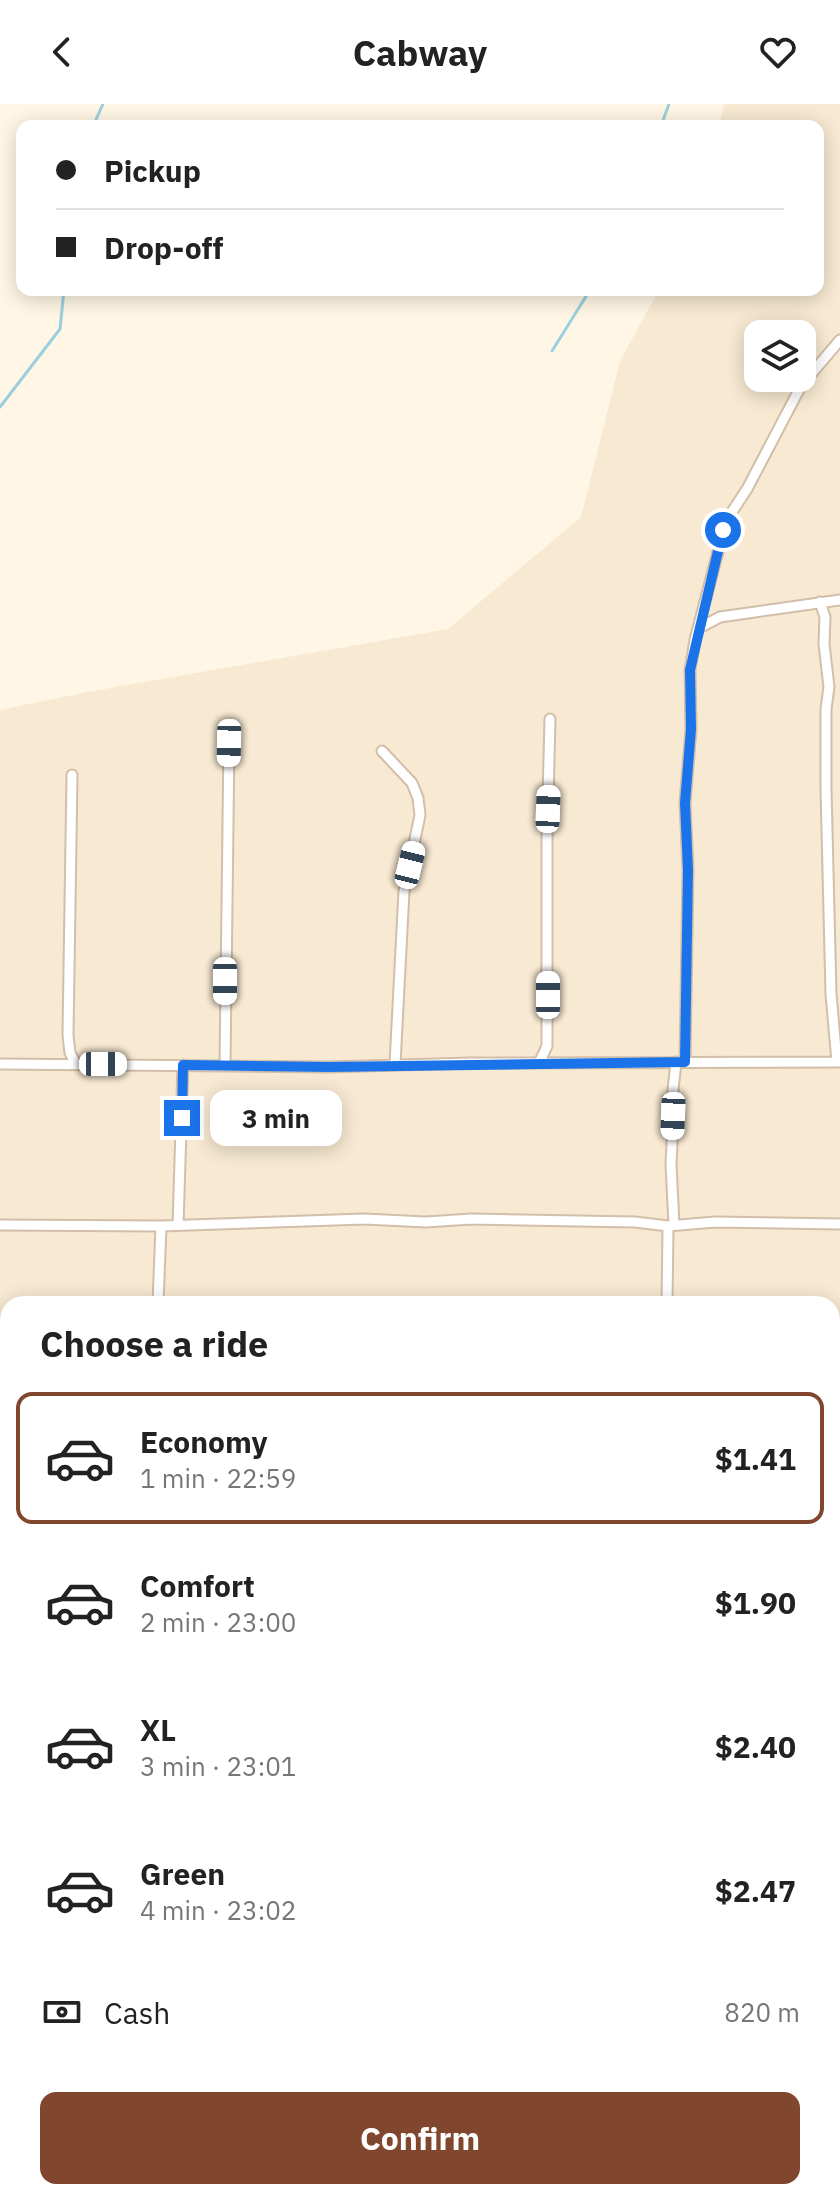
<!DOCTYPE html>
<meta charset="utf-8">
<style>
body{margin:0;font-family:"IBM Plex Sans",sans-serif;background:#f6f6f6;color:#222;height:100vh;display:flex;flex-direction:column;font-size:30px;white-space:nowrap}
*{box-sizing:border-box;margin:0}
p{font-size:26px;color:#767676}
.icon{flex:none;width:44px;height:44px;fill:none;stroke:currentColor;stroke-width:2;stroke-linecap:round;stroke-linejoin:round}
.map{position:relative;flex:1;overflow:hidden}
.sheet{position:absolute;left:0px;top:1192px;width:840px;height:904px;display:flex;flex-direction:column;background:#fff;border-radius:24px 24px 0 0;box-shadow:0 4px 20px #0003}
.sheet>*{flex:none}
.top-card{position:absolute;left:16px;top:16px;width:808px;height:176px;border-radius:16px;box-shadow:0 4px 20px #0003;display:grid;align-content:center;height:176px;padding:0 40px;background:#fff}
.buttons{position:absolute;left:744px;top:216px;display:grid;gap:16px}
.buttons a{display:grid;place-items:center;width:72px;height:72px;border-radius:16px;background:#fff;box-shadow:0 4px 20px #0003;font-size:40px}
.end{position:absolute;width:36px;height:36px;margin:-18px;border:10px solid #1a73e8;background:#fff;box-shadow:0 0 0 4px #fff}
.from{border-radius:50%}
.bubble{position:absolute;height:56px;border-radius:16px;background:#fff;box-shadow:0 4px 20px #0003;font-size:26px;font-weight:800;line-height:56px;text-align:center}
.car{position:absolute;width:24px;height:48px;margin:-24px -12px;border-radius:10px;box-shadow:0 0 6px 2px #0007;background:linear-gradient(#fff 24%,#345 0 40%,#fff 0 76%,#345 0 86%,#fff 0)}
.top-card b{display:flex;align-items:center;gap:28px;height:76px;font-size:30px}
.top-card b+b{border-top:2px solid #e0e0e0}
.top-card i{width:20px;height:20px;background:#222}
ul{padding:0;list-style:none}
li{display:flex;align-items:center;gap:24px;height:132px;margin:0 16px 12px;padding:0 24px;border:4px solid transparent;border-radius:16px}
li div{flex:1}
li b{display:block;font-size:30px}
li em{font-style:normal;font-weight:800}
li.active{border-color:#81462e}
li>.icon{width:72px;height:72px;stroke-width:1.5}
h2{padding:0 40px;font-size:36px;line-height:96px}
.pay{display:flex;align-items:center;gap:20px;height:88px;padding:0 40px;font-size:30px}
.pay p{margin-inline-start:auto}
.button{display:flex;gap:16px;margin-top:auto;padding:16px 40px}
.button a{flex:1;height:92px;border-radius:16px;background:#81462e;color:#fff;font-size:32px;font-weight:800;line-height:92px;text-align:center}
header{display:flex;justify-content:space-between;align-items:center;height:104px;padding:0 40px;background:#fff;font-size:36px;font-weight:800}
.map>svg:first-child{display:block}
.residential{fill:#f7e9d2;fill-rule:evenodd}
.education{fill:#f4e1fb}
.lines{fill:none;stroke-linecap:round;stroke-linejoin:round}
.stream{stroke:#9ccfde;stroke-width:3}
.minor-casing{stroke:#d2bea9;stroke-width:13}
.minor{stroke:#fff;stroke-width:9}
.route{stroke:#1a73e8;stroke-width:10}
</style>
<header><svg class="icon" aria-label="back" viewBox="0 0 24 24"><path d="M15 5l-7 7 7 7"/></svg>Cabway<svg class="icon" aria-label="heart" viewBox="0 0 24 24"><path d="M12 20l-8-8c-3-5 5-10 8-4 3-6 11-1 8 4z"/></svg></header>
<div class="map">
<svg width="840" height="2096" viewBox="0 0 840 2096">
<rect width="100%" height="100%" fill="#fff6e5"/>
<!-- residential -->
<path class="residential" d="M724,0H840V1912L832,1943V1200H8V2088H794L792,2096H0V606L82,589L448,525L581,413L620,257L659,186H818V22H719ZM758,230H802V274H758Z"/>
<!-- education -->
<path class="education" d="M8,1374V1744L0,1738V1378Z"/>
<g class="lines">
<!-- stream -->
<path class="stream" d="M93,22L103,0
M661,22L669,0
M552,247L590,186
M0,303L60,225L64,186"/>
<!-- minor casing -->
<g class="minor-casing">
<path id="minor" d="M820,498L825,513L824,540L829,583L826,605V685L831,890L837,958
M699,524L720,513L840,496
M382,647L412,679L418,694L420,711L404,787L395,960
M72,671L68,931L70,949L76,960
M685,958L688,766L685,699L691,625L690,566L695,536L726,417L747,385L801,282L840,236
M539,959L547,942V735L550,615
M0,960L328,963L470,959L840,958
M225,961L229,639
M0,1121L161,1122L364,1115L426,1118L471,1115L635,1118L668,1122L715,1118L840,1120
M178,1121L183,961
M674,1121L671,1060L674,999L673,986L676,958
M158,1200L161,1122
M667,1200L668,1122
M832,1329H840
M0,1346L8,1343
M832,1477H840
M0,1812L8,1818
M832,1877L840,1847
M832,2041L840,2044
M377,2088L388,2096
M443,2096L446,2088
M652,2096L654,2088"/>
</g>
<!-- minor -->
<use href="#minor" class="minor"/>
</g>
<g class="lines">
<!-- route -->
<path class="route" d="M182,1014L183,961L328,963L685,958L688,766L685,699L691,625L690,566L723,426"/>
</g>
</svg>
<div class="buttons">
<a><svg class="icon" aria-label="layers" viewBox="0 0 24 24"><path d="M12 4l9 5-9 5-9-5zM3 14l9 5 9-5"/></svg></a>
</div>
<i class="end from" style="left:723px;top:426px"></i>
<i class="end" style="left:182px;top:1014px"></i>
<div class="bubble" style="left:210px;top:986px;width:132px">3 min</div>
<i class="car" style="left:229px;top:639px;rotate:181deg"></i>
<i class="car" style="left:548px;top:705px;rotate:2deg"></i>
<i class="car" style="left:410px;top:761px;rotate:14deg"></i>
<i class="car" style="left:225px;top:877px;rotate:180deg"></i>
<i class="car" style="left:548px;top:891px;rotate:0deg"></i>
<i class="car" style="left:103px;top:960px;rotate:90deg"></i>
<i class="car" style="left:673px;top:1012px;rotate:182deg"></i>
<div class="top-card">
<b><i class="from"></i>Pickup</b>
<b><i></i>Drop-off</b>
</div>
<section class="sheet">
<h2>Choose a ride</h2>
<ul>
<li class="active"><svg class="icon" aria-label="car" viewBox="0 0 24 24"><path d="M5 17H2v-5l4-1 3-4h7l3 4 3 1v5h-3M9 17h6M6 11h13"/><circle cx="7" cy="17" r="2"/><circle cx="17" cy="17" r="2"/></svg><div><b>Economy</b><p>1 min · 22:59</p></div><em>$1.41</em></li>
<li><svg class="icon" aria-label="car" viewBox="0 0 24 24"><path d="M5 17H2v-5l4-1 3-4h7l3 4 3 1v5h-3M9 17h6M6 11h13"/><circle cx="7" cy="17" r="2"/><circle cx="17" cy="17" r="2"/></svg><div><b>Comfort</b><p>2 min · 23:00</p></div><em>$1.90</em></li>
<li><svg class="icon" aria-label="car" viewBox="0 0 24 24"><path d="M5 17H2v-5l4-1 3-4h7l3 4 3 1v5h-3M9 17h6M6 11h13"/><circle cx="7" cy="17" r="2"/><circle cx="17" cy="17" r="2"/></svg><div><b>XL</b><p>3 min · 23:01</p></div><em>$2.40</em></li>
<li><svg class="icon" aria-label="car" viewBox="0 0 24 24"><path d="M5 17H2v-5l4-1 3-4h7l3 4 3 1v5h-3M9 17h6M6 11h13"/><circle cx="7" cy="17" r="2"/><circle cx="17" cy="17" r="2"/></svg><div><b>Green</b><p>4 min · 23:02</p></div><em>$2.47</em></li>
</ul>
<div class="pay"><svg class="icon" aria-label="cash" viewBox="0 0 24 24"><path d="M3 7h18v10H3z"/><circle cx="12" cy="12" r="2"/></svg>Cash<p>820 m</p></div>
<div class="button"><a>Confirm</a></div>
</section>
</div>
